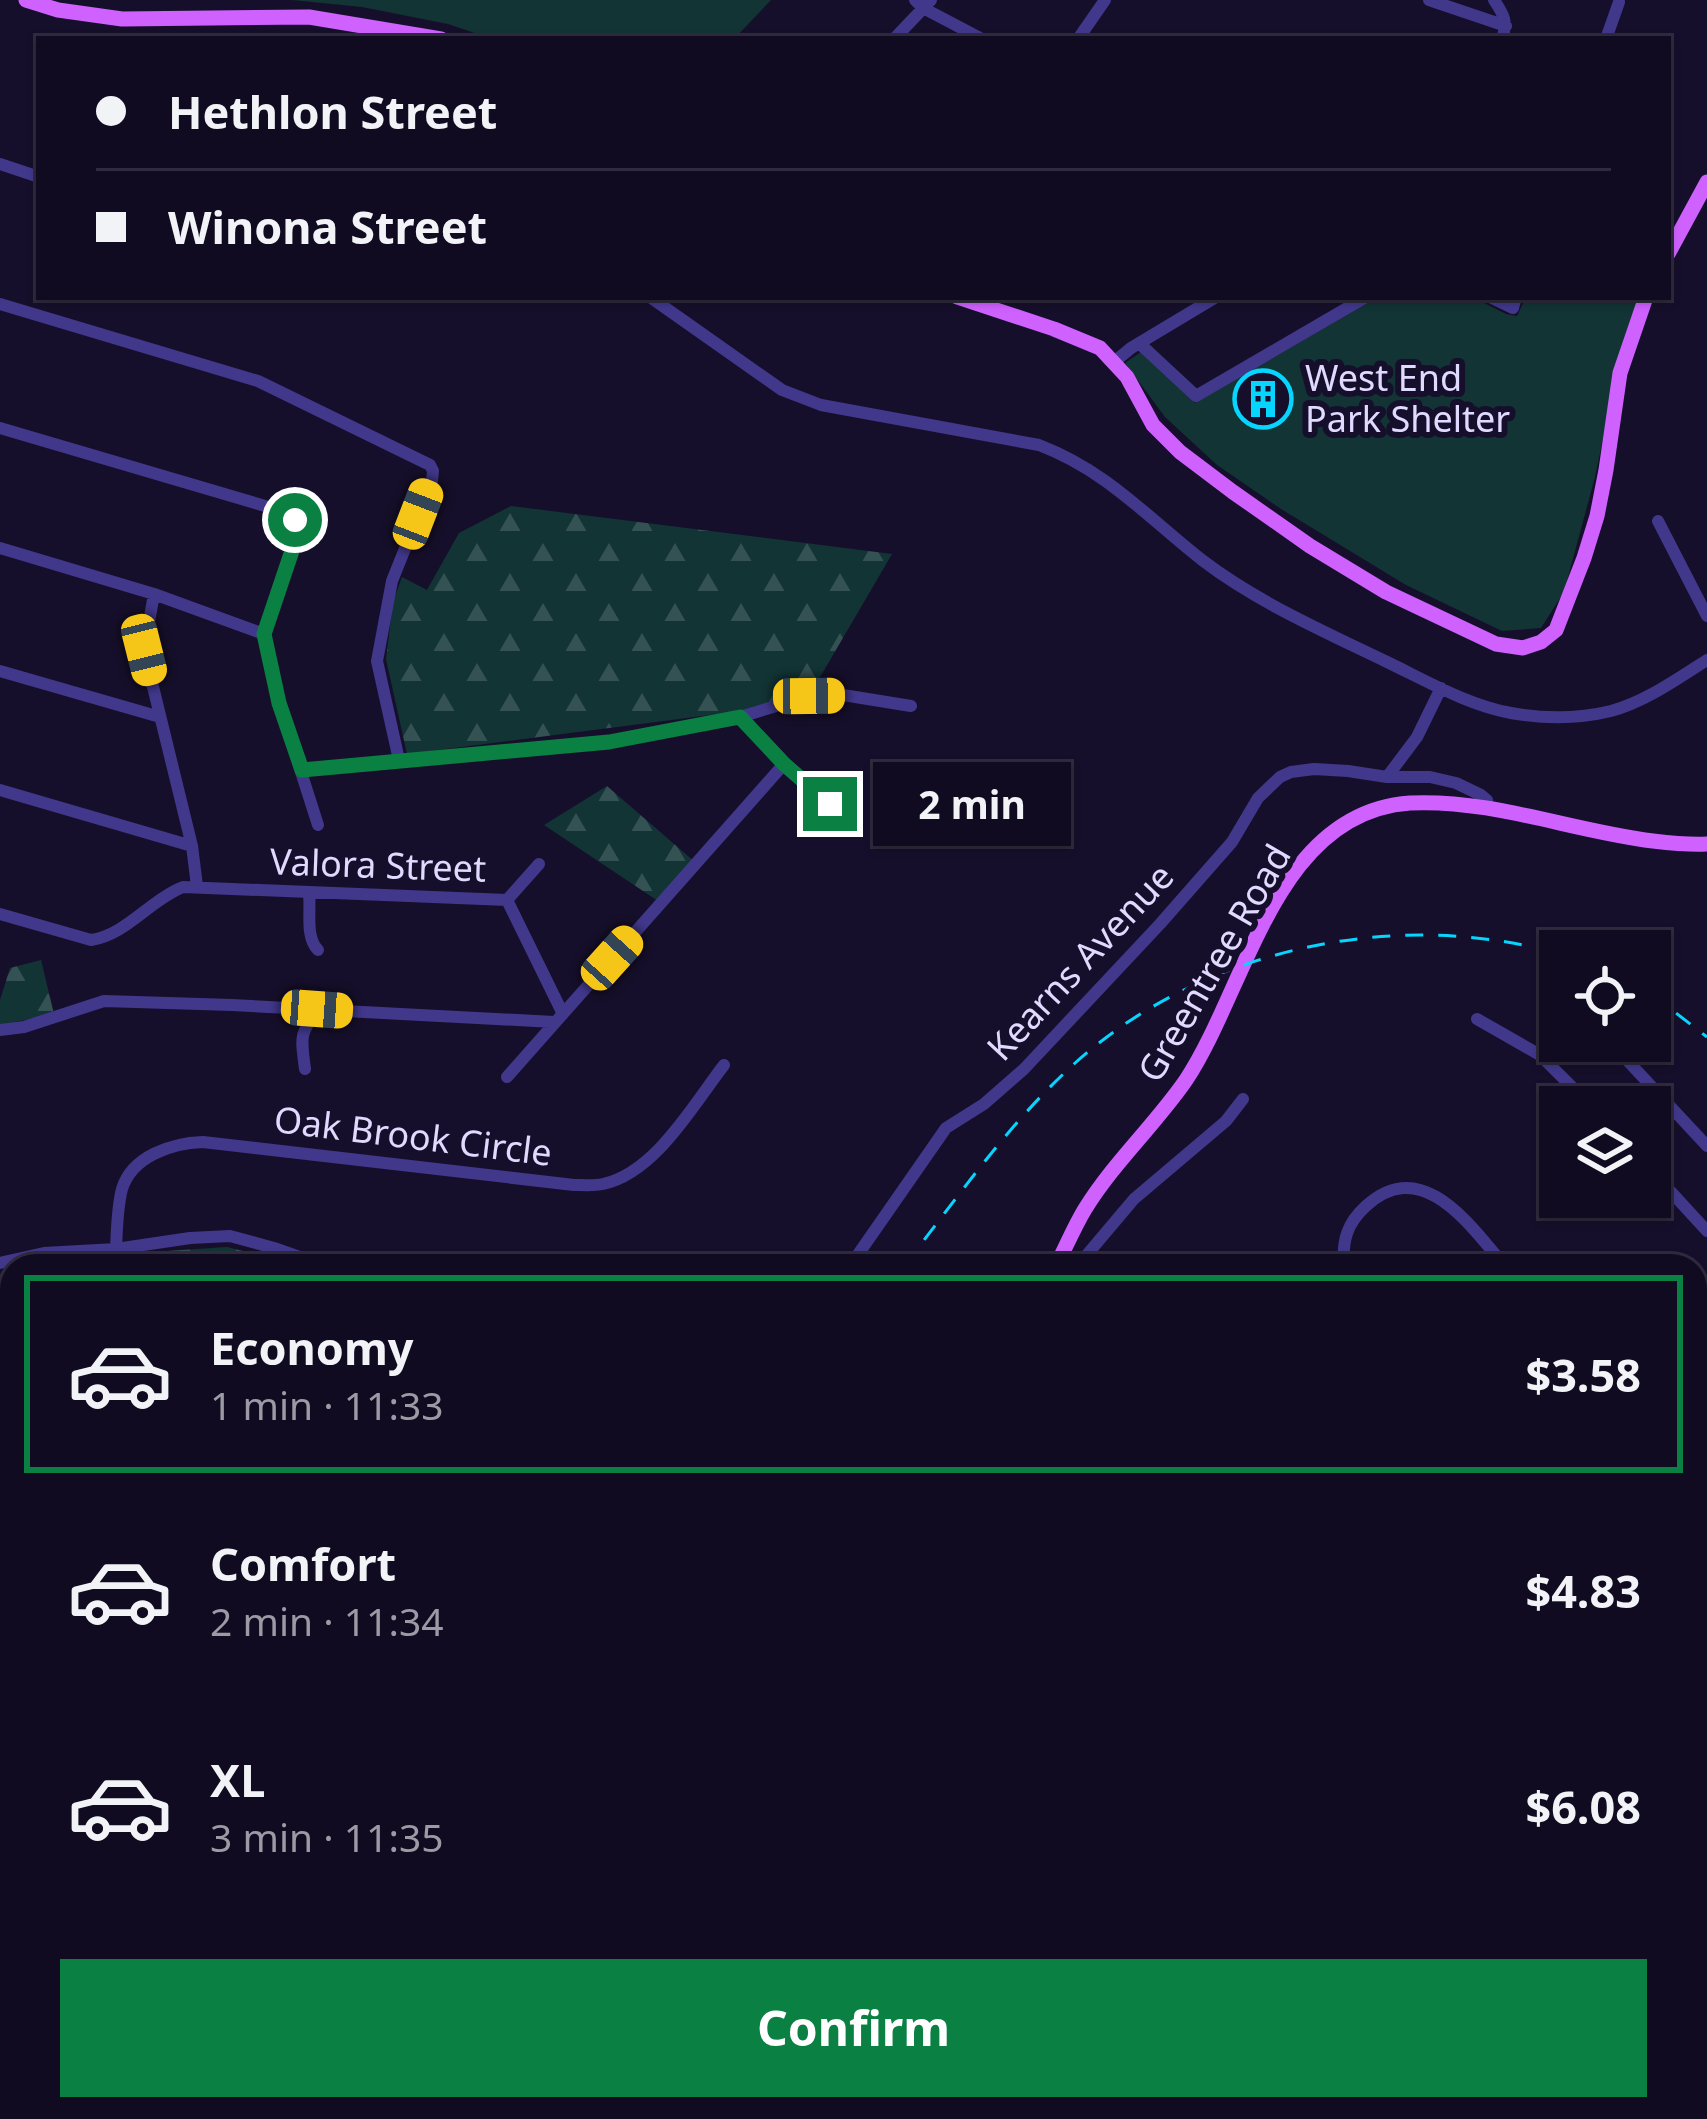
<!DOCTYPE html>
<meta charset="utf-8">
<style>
body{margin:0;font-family:"Noto Sans",sans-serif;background:#191429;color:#f1f3f6;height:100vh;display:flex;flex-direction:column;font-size:45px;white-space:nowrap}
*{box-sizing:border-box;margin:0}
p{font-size:39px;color:#9c9ba5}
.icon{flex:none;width:66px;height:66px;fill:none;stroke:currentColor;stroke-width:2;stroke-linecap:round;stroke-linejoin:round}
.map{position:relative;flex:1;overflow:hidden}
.details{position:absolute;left:0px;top:1254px;width:1707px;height:867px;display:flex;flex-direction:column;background:#100b20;border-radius:36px 36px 0 0;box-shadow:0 3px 9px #0004,0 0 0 3px #302b3e}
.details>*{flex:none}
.top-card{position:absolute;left:36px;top:36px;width:1635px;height:264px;border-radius:0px;box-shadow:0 3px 9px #0004,0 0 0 3px #302b3e;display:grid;align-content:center;height:264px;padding:0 60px;background:#100b20}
.controls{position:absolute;left:1539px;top:930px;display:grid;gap:24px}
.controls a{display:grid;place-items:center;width:132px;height:132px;border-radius:0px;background:#100b20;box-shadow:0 3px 9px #0004,0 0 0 3px #302b3e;font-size:60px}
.end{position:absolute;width:54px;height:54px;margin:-27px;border:15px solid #0b8043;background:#fff;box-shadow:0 0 0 6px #fff}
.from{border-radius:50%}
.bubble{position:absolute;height:84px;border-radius:0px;background:#100b20;box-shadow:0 3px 9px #0004,0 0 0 3px #302b3e;font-size:39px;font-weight:700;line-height:84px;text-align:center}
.car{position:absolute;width:36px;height:72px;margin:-36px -18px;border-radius:15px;box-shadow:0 0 9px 3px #0007;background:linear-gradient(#f5c518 24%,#345 0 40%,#f5c518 0 76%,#345 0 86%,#f5c518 0)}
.top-card b{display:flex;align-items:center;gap:42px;height:114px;font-size:45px}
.top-card b+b{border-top:3px solid #302b3e}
.top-card i{width:30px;height:30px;background:#f1f3f6}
ul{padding:21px 0 0;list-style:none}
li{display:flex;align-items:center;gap:36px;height:198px;margin:0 24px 18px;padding:0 36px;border:6px solid transparent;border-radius:0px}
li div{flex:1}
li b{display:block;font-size:45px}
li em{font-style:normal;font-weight:700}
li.active{border-color:#0b8043}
li>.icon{width:108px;height:108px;stroke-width:1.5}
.button{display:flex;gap:24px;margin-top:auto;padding:24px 60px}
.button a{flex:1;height:138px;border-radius:0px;background:#0b8043;color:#fff;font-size:48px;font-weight:700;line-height:138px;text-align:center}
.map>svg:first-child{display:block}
.forest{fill:url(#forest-firs)}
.green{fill:#123435}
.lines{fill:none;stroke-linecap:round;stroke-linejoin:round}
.minor{stroke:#41388c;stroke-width:12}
.major{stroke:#cf61ff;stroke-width:15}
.rail{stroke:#06d5ff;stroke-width:3;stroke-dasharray:18 15;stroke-linecap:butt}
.route{stroke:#0b8043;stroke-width:15}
.labels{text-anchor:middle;stroke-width:12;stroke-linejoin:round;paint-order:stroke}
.poi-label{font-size:36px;fill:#e0daff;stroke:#160f2b;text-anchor:start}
.street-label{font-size:36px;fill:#e0daff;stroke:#160f2b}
</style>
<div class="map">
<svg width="1707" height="2119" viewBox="0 0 1707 2119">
<defs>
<pattern id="forest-firs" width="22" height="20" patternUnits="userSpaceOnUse" patternTransform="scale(3)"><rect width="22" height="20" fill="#123435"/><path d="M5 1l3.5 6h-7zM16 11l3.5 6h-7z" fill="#345153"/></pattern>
</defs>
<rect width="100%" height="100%" fill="#160f2b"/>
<!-- forest -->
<path class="forest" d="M511,506L892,554L816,684L749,710L407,754L386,659L393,602L402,577L427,590L459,533Z
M607,786L696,863L661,903L544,825Z
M41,960L54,1014L0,1025V1000L10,968Z
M227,1247L303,1266H63L61,1258Z
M1695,1638L1707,1640V2119H1341L1346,2109H1695Z"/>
<!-- green -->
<path class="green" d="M292,0H771L734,39H492L448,24L362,7Z
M1378,297H1472L1506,314L1517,316L1526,297H1639L1624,339L1595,477L1564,592L1541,628L1502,631L1406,585L1281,509L1217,465L1165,417L1125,363L1141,352L1195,403Z"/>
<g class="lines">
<!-- minor -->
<path class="minor" d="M915,0L923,8L982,39
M1429,0L1506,26
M1494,0C1504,15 1508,22 1502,39
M894,39L931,0
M1078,39L1105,0
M1606,39L1619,2
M0,164L39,177
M650,297L782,390L821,405L1039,445C1107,471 1146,516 1202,560C1257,602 1323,631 1385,661C1425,680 1467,705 1511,713C1544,719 1578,719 1611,711C1645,702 1677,679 1707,660
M1490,297L1513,308L1516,297
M0,304L258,381L430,465L433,471L432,481L392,581L377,661L399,760
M1139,343L1196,396L1366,297
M1114,362L1131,348L1216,297
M0,428L282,511L295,520L298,533L264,634L279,703L318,825
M1658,521L1707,616
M0,548L154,594L264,634
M154,594L144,650L192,846L197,886
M0,671L160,717
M740,717L784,764L829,804
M301,770L609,742L740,717L809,696L843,695L911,706
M1387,777L1417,737L1441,688
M0,790L192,846
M309,893C311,911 305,937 318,950
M507,900L563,1014
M507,900L539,864
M0,914L91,940C126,935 150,900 183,887L507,900
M1477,1019L1540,1055L1592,1107
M0,1030L24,1027L104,1001L232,1005L554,1022
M1612,1044L1707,1146
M305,1069C301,1037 299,1036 317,1009
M507,1077L784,764
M1650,1169L1707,1231
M116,1249C117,1230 117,1208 122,1189C132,1156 172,1143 203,1142L574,1185C583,1185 594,1186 603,1184C655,1173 693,1105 724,1065
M1058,1262L1085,1257L1134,1199L1226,1121L1243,1099
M0,1263L44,1253L116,1249L190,1238L230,1236L274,1248L325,1266
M850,1266L946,1128L984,1104L1024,1069L1160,924L1232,842L1258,798L1280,777L1291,772L1314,769L1348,771L1387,777H1430L1456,783L1481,795L1487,800L1488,809
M1344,1266C1342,1241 1347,1223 1366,1206C1423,1154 1471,1227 1505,1266
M0,1344L3,1355
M1695,1359L1707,1341
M1695,1475L1707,1478
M0,1614L12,1565
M0,2038L12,2053
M57,2109L65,2119"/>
<!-- major -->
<path class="major" d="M26,0L58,10L122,19L309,17L441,39
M1668,254L1707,182
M957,297L1054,329L1100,348L1127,377L1153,425L1180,452L1233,492L1310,546L1386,592L1496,644L1523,648L1541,642L1556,630L1584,558L1597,516L1606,470L1620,373L1646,297
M1056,1266C1066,1247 1074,1227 1085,1209C1114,1162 1155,1125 1186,1080C1247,988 1275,812 1410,803C1492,799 1572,831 1653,841C1670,843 1689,845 1707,844
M612,2119L616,2109"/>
<!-- rail -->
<path class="rail" d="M1650,993L1707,1037
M904,1266C958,1197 1009,1123 1074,1064C1201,949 1395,907 1560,954"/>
</g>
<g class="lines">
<!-- route -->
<path class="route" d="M295,520L298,533L264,634L279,703L302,770L609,742L740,717L784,764L830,804"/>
</g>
<!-- icons -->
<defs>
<g id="building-ring" transform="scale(3)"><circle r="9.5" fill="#160f2b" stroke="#06d5ff" stroke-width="1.5"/><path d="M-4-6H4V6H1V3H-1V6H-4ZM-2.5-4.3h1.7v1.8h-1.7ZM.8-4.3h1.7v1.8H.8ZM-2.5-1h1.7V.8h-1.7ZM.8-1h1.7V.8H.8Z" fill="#06d5ff"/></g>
</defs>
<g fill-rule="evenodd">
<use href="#building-ring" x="1263" y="399"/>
</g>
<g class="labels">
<!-- poi labels -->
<g class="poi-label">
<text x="1305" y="391">West End<tspan x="1305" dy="41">Park Shelter</tspan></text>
</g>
<!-- street labels -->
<g class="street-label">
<text transform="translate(378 865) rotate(2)" y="13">Valora Street</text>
<text transform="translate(1080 962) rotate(-47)" y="13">Kearns Avenue</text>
<text transform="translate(1214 963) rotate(-60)" y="13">Greentree Road</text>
<text transform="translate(413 1136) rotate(7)" y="13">Oak Brook Circle</text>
</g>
</g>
</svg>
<div class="controls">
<a><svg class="icon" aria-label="locate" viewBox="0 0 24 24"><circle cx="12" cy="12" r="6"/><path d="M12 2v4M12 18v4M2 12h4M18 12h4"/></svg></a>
<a><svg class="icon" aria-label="layers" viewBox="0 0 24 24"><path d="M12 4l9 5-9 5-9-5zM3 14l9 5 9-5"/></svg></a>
</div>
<i class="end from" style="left:295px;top:520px"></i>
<i class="end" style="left:830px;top:804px"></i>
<div class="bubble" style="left:873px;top:762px;width:198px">2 min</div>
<i class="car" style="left:418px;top:514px;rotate:21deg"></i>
<i class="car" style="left:144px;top:650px;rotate:166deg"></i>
<i class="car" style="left:809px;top:696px;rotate:89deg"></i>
<i class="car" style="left:612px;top:958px;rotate:42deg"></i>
<i class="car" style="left:317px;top:1009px;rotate:94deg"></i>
<div class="top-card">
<b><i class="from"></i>Hethlon Street</b>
<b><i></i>Winona Street</b>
</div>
<section class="details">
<ul>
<li class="active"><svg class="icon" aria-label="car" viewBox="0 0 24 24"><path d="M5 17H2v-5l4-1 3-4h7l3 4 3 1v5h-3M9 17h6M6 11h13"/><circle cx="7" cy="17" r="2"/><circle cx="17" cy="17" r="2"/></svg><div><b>Economy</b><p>1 min · 11:33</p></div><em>$3.58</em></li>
<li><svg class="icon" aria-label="car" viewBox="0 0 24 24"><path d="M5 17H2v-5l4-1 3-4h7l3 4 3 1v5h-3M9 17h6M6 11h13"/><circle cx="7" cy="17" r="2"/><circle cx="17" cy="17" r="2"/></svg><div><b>Comfort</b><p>2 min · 11:34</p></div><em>$4.83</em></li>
<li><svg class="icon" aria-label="car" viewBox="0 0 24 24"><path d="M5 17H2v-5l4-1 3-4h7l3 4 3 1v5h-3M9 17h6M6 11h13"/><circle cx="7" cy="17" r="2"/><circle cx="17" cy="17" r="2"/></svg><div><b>XL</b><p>3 min · 11:35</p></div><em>$6.08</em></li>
</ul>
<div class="button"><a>Confirm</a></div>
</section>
</div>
